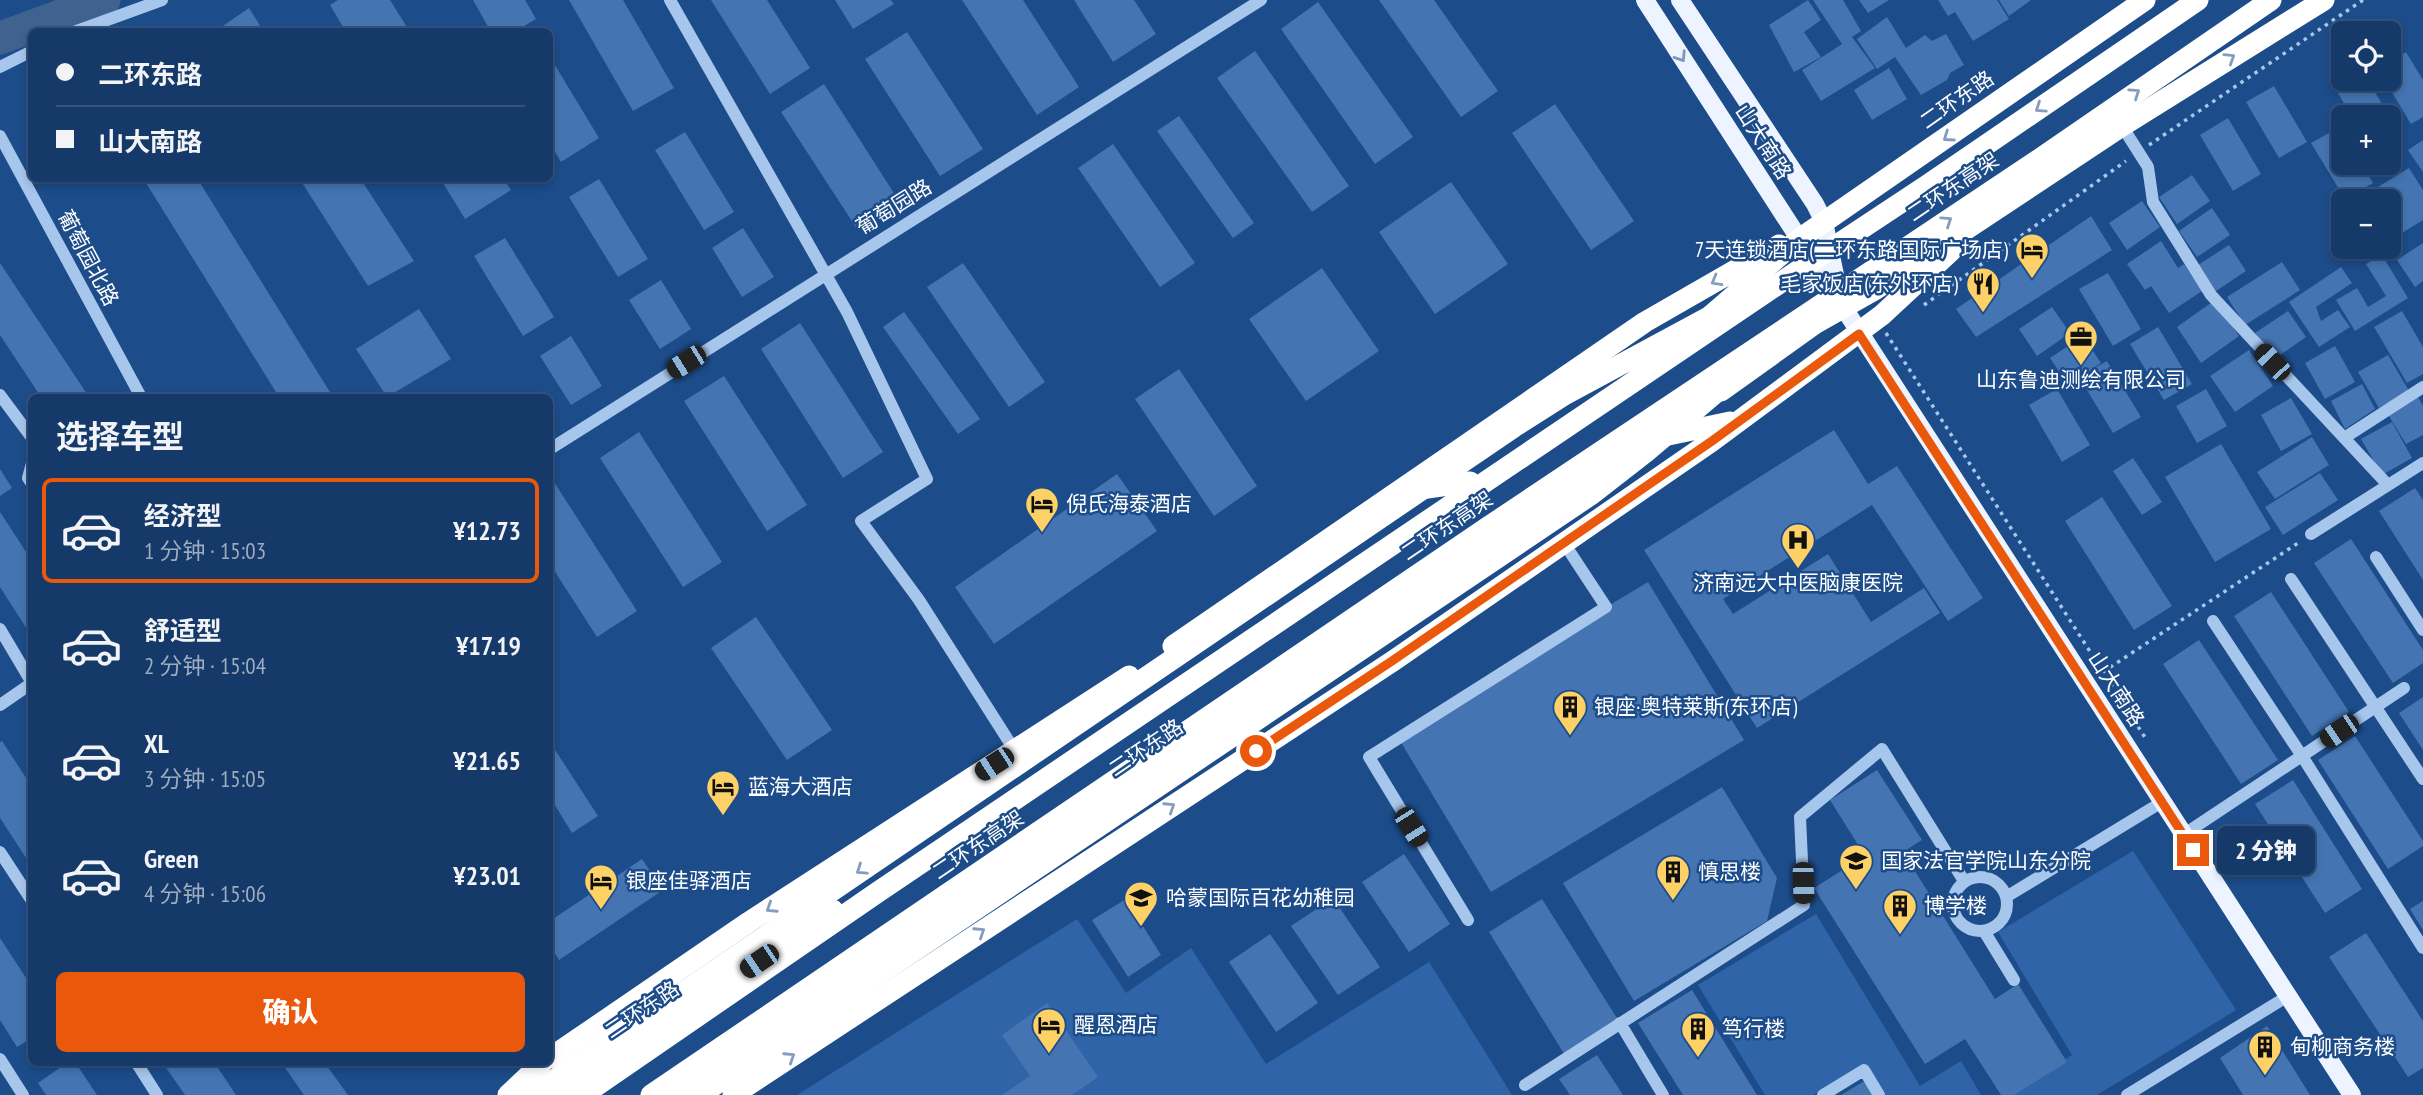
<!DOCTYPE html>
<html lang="zh">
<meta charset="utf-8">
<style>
body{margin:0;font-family:"PT Sans Narrow","Noto Sans SC",sans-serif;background:#1e406e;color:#f1f3f6;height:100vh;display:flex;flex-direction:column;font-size:26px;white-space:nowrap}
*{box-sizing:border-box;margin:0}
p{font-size:23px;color:#9dacc0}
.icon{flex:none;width:38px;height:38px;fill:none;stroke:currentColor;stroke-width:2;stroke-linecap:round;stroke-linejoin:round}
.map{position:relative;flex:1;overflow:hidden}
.panel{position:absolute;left:28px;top:394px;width:525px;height:672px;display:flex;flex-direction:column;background:#153968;border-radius:10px;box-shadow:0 4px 10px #0003,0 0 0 2px #34537c}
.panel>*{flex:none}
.top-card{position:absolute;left:28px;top:28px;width:525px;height:154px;border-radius:10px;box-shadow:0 4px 10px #0003,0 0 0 2px #34537c;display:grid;align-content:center;height:154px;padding:0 28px;background:#153968}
.buttons{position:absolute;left:2331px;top:21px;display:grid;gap:14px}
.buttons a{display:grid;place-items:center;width:70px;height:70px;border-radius:10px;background:#153968;box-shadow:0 4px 10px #0003,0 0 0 2px #34537c;font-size:35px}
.end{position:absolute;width:32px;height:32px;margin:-16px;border:9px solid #ea580c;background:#fff;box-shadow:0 0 0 4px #fff}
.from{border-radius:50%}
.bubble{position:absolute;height:49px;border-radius:10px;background:#153968;box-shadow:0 4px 10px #0003,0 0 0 2px #34537c;font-size:23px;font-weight:800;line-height:49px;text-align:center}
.car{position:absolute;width:21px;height:42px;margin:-21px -10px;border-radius:9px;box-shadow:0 0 5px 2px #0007;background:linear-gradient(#222 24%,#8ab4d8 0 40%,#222 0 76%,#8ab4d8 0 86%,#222 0)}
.top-card b{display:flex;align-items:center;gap:24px;height:66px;font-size:26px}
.top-card b+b{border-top:2px solid #34537c}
.top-card i{width:18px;height:18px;background:#f1f3f6}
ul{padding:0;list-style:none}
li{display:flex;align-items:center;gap:21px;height:105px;margin:0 14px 10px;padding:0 14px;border:4px solid transparent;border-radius:10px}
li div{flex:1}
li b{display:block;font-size:26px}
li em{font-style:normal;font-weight:800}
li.on{border-color:#ea580c}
li>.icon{width:63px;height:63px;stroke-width:1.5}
h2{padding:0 28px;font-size:32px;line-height:84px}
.button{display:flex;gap:14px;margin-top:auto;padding:14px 28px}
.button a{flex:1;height:80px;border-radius:10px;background:#ea580c;color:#fff;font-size:28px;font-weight:800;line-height:80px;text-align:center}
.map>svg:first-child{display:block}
.green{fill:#2f65a8}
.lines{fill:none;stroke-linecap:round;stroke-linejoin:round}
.river{stroke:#40628f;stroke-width:33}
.building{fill:#4475b2}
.path{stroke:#a7c6ec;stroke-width:3.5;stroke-dasharray:3.5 5;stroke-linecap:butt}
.minor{stroke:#a7c6ec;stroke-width:12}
.major{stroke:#edf4ff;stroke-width:18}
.highway{stroke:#fff;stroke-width:21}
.highway-bridge{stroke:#fff;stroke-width:21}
.oneway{stroke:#7a98bf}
.oneway2{stroke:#829dbf}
.route{stroke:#ea580c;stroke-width:9}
.labels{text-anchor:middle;stroke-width:5;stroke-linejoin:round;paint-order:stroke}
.street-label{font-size:21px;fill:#fff;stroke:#1c4c8a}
.poi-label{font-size:21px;fill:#fff;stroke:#1c4c8a;text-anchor:start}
</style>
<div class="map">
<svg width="2423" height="1095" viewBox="0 0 2423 1095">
<rect width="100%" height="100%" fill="#1c4c8a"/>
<!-- green -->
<path class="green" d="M2133,851L2236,1010L2097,1095H2005L2072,1055L1998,932Z
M1816,914L1920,1086L1961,1061L1981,1095H1884L1865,1064L1813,1095H1765L1698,985Z
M1077,919L1126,993L1191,948L1266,1064L1429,962L1512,1095H797Z"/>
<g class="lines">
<!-- river -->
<path class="river" d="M0,38L104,0"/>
</g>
<!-- building -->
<path class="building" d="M338,0H390L410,32H346L330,5Z
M473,0H525L536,19L514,32H491Z
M569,0H623L674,88L633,111Z
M711,0H767L810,68L770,94Z
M835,0H891L894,4L853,29Z
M962,0H1023L1079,87L1037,115Z
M1074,0H1134L1156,34L1113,62Z
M1379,0H1434L1498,91L1461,117Z
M1808,0L1821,20L1804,32L1821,57L1794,72L1769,25Z
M1813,0H1843L1861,31L1852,37L1875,68L1821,101L1802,70L1842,44Z
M1859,0H1889L1868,13Z
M1938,0H1997L2009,19L1973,41L1955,12L1948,16Z
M1999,0H2031L2009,16Z
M1318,2L1413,137L1375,164L1281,29Z
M249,8L264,32H214Z
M1887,17L1906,48L1925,35L1932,41L1946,34L1964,65L1950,73L1947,80L1921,95L1895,57L1877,69L1857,39Z
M907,32L983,149L940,176L865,59Z
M1255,51L1349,186L1312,212L1217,78Z
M2406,52L2423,80V117L2411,124L2384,79H2389V62Z
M550,57L599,138L561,162L550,143Z
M1889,68L1907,99L1872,120L1854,90Z
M2361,79H2367L2399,132L2389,138V117H2352L2338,93Z
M824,84L899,201L857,229L781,112Z
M2274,86L2307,142L2279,158L2246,102Z
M1555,104L1634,221L1591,250L1512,133Z
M1179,116L1254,223L1233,238L1157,131Z
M2228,118L2261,174L2233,191L2200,135Z
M2340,127L2343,133V163H2361L2373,183L2345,199L2311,143Z
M685,132L734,212L704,230L655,150Z
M2423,140V172L2408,150Z
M1113,144L1195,263L1160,287L1078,168Z
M2409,168L2423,190V220L2389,241V201H2355Z
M2192,175L2210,201L2177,224L2159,197Z
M143,178H197L333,397H279Z
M299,178H360L414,261L368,286Z
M440,178H503L511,190L465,219Z
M599,179L648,259L618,277L569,197Z
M1451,182L1508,264L1435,314L1379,232Z
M2142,201L2160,227L2127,250L2109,223Z
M2212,208L2230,235L2197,257L2179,231Z
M2091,216L2112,250L1976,337L1956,309Z
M743,228L774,277L742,297L712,248Z
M505,238L554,317L523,336L474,256Z
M2161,241L2178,268L2184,264L2202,291L2169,313L2151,286L2145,290L2127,264Z
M2423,243V281L2415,287L2397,260Z
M2229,245L2246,271L2213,293L2195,267Z
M2382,255L2408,298L2355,331L2336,300L2357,288L2368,307L2386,296L2366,264Z
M2282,262L2300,290L2245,325L2227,297Z
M0,263L89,397H41L0,335Z
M963,263L1045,382L1009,407L927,287Z
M2341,267L2352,283L2316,307L2321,321L2338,310L2350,327L2319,347L2289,302Z
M1322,268L1379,351L1306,401L1249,319Z
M2108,273L2141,329L2113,346L2079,289Z
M661,280L691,329L660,349L629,300Z
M2215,300L2239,336L2201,363L2177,327Z
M2052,307L2070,333L2037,356L2019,329Z
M419,309L451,359L387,397L356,349Z
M2288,311L2306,337L2273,360L2255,333Z
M2402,311L2423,347V374L2407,383L2374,327Z
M904,312L980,419L958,434L883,327Z
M800,323L883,452L843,478L761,349Z
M2158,327L2192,384L2164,400L2130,344Z
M571,336L602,386L571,405L540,356Z
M2083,336L2101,363L2086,373L2107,361L2141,417L2113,433L2079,377L2068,385L2050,358Z
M2335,346L2355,382L2325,399L2305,363Z
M2249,350L2273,386L2235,412L2210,376Z
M2388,355L2409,391L2379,408L2358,372Z
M1179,369L1257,486L1214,516L1135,399Z
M724,376L807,505L767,531L684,401Z
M2362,384L2375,409L2345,429L2331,401Z
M2057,389L2090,445L2062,462L2029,405Z
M2206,389L2227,426L2197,443L2176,406Z
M2418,397L2423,406V435L2406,444L2389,416Z
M2291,398L2312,434L2281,451L2261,415Z
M2392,422L2412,458L2382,475L2361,439Z
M1834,430L1868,484L1897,466L1983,598L1948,621L1872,505L1723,599L1733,614L1828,554L1871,622L1924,588L1940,613L1757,728L1644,550Z
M639,432L722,562L683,587L600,458Z
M2312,437L2329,465L2275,499L2257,472Z
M2221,444L2271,529L2215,562L2165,477Z
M2133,458L2162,502L2142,515L2113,471Z
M0,469L12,488L0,496Z
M2320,473L2338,500L2283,535L2265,507Z
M1117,474L1157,531L994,644L955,587Z
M554,482L637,611L597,637L550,564V485Z
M2415,488L2423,500V580L2379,511Z
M2102,497L2172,606L2134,630L2065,521Z
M0,512L32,561V637L0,587Z
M2351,539L2423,650V663L2393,683L2314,563Z
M1648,582L1744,740L1491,892L1396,734Z
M2271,592L2349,712L2312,736L2234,616Z
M756,617L832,730L787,760L711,648Z
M2199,640L2278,760L2241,784L2163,664Z
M2423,697V750L2399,713Z
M2355,736L2423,841V846L2388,869L2318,760Z
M2,741L32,787V867L0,818V742Z
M550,742L598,816L572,833L550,797Z
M1877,770L1922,840L1903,852L1995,999L2018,984L2067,1062L2014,1095H2001L1965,1039L1925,1064L1814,888L1865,856L1830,800Z
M2293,780L2362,889L2325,913L2255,804Z
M1722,787L1777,878L1767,921L1634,1001L1563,883Z
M1404,854L1450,924L1409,952L1362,882Z
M642,859L663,890L559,960L550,945V921Z
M1333,898L1380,967L1338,995L1291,926Z
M1126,899L1161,955L1128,977L1092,920Z
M1542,899L1620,1023L1566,1057L1489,932Z
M2423,901V930L2410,909Z
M2366,933L2423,1021V1068L2408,1077L2329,957Z
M1270,934L1318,1003L1276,1032L1229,962Z
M0,938L32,987V1038L17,1047L0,1020Z
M1692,990L1757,1095H1683L1638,1023Z
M1047,1003L1098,1077L1072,1095H1002L1030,1076L1002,1035Z
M2267,1026L2310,1095H2243L2220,1058Z
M1597,1055L1623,1095H1570L1559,1079Z
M68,1062H75L97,1095H46L38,1083Z
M162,1062H214L236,1095H185Z
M281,1062H324L348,1095H304Z
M1866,1080L1876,1095H1841Z"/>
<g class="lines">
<!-- path -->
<path class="path" d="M46,32L61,26
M2149,145L2363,0
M1924,305L2126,161
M1886,333L2146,739
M2103,672L2301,541"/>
<!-- minor -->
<path class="minor" d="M670,0L847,312L927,479L861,521L919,600L1015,751
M74,32L162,0
M0,67L32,51
M2122,126L2148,167L2153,202L2211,295L2388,485
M0,136L141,397
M0,395L32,438
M2344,438L2423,387
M550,449L1261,0
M32,463L28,478L32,484
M2311,534L2423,463
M2376,557L2423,630
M2291,579L2423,779
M2213,621L2302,756L2423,948
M0,629L32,683
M0,705L32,683
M2183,835L2404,688
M0,852L32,901
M1953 904a27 27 0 1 1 54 0a27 27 0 1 1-54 0Z
M2006,897L2162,802
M1468,920L1369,757L1606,607L1564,543
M1984,931L2014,980
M1620,1023L1663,1095
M0,1059L23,1095
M136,1062L157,1095
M1525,1085L1804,905L1800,817L1882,749L1964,881
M1823,1095L1864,1070L1879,1095
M2127,1095L2288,996"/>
<!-- major -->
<path class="major" d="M1645,0L2352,1095
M1680,0L1815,204L1824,222L1839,294"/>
<!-- highway -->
<path class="highway" d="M1693,331L1798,240L2145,0
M1721,391L1816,323L1876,289L2122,126L2324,0
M1659,437L1730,422
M1420,489L1470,482
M1173,646L1645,322L1779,245
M550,1058L749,922L1129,676
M535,1094L575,1084L833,910
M508,1095L543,1062
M677,1095L1668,426
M733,1095L1393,661L1712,441L1882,315L1951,251"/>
<!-- highway-bridge -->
<path class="highway-bridge" d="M532,1095L1514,427L1566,394L1707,318
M583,1095L878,892L1805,266L1926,186L2198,0
M651,1095L1488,527L2041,158L2271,0
M700,1095L1592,494L1646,452L1733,378"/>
</g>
<!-- one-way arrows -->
<defs><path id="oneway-chevron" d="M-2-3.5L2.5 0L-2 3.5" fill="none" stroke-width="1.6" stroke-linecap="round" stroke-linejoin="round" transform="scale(1.75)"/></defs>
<use class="oneway" href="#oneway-chevron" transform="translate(1681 57) rotate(57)"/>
<g class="oneway2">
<use href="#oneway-chevron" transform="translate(2230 58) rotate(-32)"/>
<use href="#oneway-chevron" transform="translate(2135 93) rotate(-34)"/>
<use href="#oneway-chevron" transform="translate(2040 108) rotate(146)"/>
<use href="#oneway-chevron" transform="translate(1948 137) rotate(145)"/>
<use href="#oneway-chevron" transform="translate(1947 221) rotate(-34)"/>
<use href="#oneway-chevron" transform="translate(1716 281) rotate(150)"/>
<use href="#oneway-chevron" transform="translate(1170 807) rotate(-33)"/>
<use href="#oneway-chevron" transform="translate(861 870) rotate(146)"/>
<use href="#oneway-chevron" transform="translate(771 908) rotate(147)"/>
<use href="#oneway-chevron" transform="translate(980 932) rotate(-33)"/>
<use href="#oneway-chevron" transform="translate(790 1057) rotate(-33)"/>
</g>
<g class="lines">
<!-- route -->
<path class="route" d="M1256,751L1392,661L1712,441L1859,334L2193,850"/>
</g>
<!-- icons -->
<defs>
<g id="hotel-pin" transform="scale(1.75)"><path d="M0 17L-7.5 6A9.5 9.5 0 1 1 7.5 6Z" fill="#fdd165" stroke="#1c4c8a"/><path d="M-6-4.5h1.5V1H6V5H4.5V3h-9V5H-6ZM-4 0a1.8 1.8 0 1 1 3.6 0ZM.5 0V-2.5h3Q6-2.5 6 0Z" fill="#111"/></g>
<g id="restaurant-pin" transform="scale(1.75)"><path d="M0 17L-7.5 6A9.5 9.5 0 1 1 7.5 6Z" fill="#fdd165" stroke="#1c4c8a"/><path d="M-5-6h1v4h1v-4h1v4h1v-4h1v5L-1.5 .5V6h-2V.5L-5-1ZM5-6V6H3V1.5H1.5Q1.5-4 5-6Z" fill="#111"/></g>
<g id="office-pin" transform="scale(1.75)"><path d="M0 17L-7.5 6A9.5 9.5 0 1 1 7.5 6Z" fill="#fdd165" stroke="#1c4c8a"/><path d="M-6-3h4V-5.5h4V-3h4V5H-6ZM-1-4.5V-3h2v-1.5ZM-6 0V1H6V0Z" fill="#111"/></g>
<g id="hospital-pin" transform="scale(1.75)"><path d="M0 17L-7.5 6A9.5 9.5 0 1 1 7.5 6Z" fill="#fdd165" stroke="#1c4c8a"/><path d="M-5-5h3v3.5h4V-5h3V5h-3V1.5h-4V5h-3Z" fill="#111"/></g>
<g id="building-pin" transform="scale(1.75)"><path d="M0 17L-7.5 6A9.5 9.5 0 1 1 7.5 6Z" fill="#fdd165" stroke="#1c4c8a"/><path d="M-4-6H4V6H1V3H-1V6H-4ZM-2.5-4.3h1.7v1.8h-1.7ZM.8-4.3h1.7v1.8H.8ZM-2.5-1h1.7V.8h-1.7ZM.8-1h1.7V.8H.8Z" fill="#111"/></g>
<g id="university-pin" transform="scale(1.75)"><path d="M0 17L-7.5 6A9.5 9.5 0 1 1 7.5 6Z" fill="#fdd165" stroke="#1c4c8a"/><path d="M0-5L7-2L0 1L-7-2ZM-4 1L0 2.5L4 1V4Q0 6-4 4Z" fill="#111"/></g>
<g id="school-pin" transform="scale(1.75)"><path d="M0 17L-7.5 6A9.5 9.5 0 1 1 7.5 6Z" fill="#fdd165" stroke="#1c4c8a"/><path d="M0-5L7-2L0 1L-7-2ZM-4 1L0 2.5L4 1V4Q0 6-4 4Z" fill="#111"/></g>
</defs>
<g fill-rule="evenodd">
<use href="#hotel-pin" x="2032" y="250"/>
<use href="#restaurant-pin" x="1983" y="284"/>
<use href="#office-pin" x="2081" y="337"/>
<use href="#hotel-pin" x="1042" y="504"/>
<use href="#hospital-pin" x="1798" y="540"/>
<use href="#building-pin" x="1570" y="707"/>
<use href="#hotel-pin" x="723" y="787"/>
<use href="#university-pin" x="1856" y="861"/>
<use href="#building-pin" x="1673" y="872"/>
<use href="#hotel-pin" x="601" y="881"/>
<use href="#school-pin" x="1141" y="898"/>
<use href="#building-pin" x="1900" y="906"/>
<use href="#hotel-pin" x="1049" y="1025"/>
<use href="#building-pin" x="1698" y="1029"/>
<use href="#building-pin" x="2265" y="1047"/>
</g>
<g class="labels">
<!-- street labels -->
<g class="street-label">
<text transform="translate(1957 100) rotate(-35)" y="7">二环东路</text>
<text transform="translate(1763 142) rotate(57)" y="7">山大南路</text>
<text transform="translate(1953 187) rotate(-34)" y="7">二环东高架</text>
<text transform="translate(894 207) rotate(-32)" y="7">葡萄园路</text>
<text transform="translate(88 258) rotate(62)" y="7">葡萄园北路</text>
<text transform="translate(1447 526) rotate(-34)" y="7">二环东高架</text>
<text transform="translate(2116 689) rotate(57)" y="7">山大南路</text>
<text transform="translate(1146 748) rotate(-34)" y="7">二环东路</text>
<text transform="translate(978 845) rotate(-34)" y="7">二环东高架</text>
<text transform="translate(642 1010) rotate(-34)" y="7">二环东路</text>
</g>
<!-- poi labels -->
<g class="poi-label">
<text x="2008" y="257" text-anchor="end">7天连锁酒店(二环东路国际广场店)</text>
<text x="1958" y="291" text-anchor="end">毛家饭店(东外环店)</text>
<text x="2081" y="387" text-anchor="middle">山东鲁迪测绘有限公司</text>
<text x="1066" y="511">倪氏海泰酒店</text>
<text x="1798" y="590" text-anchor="middle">济南远大中医脑康医院</text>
<text x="1594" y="714">银座·奥特莱斯(东环店)</text>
<text x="748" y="794">蓝海大酒店</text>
<text x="1881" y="868">国家法官学院山东分院</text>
<text x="1698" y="879">慎思楼</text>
<text x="626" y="888">银座佳驿酒店</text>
<text x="1166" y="905">哈蒙国际百花幼稚园</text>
<text x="1924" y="913">博学楼</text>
<text x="1074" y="1032">醒恩酒店</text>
<text x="1722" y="1036">笃行楼</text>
<text x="2290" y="1054">甸柳商务楼</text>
</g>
</g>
</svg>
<div class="buttons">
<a><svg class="icon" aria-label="locate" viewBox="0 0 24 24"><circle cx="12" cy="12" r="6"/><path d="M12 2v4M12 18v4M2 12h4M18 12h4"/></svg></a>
<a>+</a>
<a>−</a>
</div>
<i class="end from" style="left:1256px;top:751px"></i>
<i class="end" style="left:2193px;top:850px"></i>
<div class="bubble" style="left:2217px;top:826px;width:98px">2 分钟</div>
<i class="car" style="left:686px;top:362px;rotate:238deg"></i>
<i class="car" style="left:2272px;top:362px;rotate:317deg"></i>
<i class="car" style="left:2339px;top:731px;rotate:236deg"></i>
<i class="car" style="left:994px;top:764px;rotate:237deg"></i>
<i class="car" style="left:1411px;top:827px;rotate:148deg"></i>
<i class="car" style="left:1803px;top:883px;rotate:178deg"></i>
<i class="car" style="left:759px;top:961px;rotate:236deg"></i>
<div class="top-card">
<b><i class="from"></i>二环东路</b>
<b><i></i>山大南路</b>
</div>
<section class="panel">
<h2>选择车型</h2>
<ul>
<li class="on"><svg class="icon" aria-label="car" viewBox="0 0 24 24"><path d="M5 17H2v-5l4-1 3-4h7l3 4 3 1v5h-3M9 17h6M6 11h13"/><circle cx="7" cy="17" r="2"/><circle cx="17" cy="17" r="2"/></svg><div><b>经济型</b><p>1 分钟 · 15:03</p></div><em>¥12.73</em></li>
<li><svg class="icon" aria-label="car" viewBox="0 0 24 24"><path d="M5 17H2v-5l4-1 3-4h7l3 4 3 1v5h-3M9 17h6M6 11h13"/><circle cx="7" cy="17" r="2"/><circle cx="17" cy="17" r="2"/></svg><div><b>舒适型</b><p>2 分钟 · 15:04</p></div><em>¥17.19</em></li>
<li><svg class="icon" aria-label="car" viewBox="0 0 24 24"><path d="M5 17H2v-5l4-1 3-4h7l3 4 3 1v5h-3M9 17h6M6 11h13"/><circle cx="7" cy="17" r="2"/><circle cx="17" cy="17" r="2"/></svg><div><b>XL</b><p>3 分钟 · 15:05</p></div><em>¥21.65</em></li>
<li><svg class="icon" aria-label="car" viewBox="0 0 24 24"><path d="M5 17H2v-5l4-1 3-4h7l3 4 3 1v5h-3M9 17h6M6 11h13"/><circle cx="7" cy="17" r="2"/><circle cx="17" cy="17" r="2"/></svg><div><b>Green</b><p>4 分钟 · 15:06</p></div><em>¥23.01</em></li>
</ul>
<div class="button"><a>确认</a></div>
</section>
</div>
